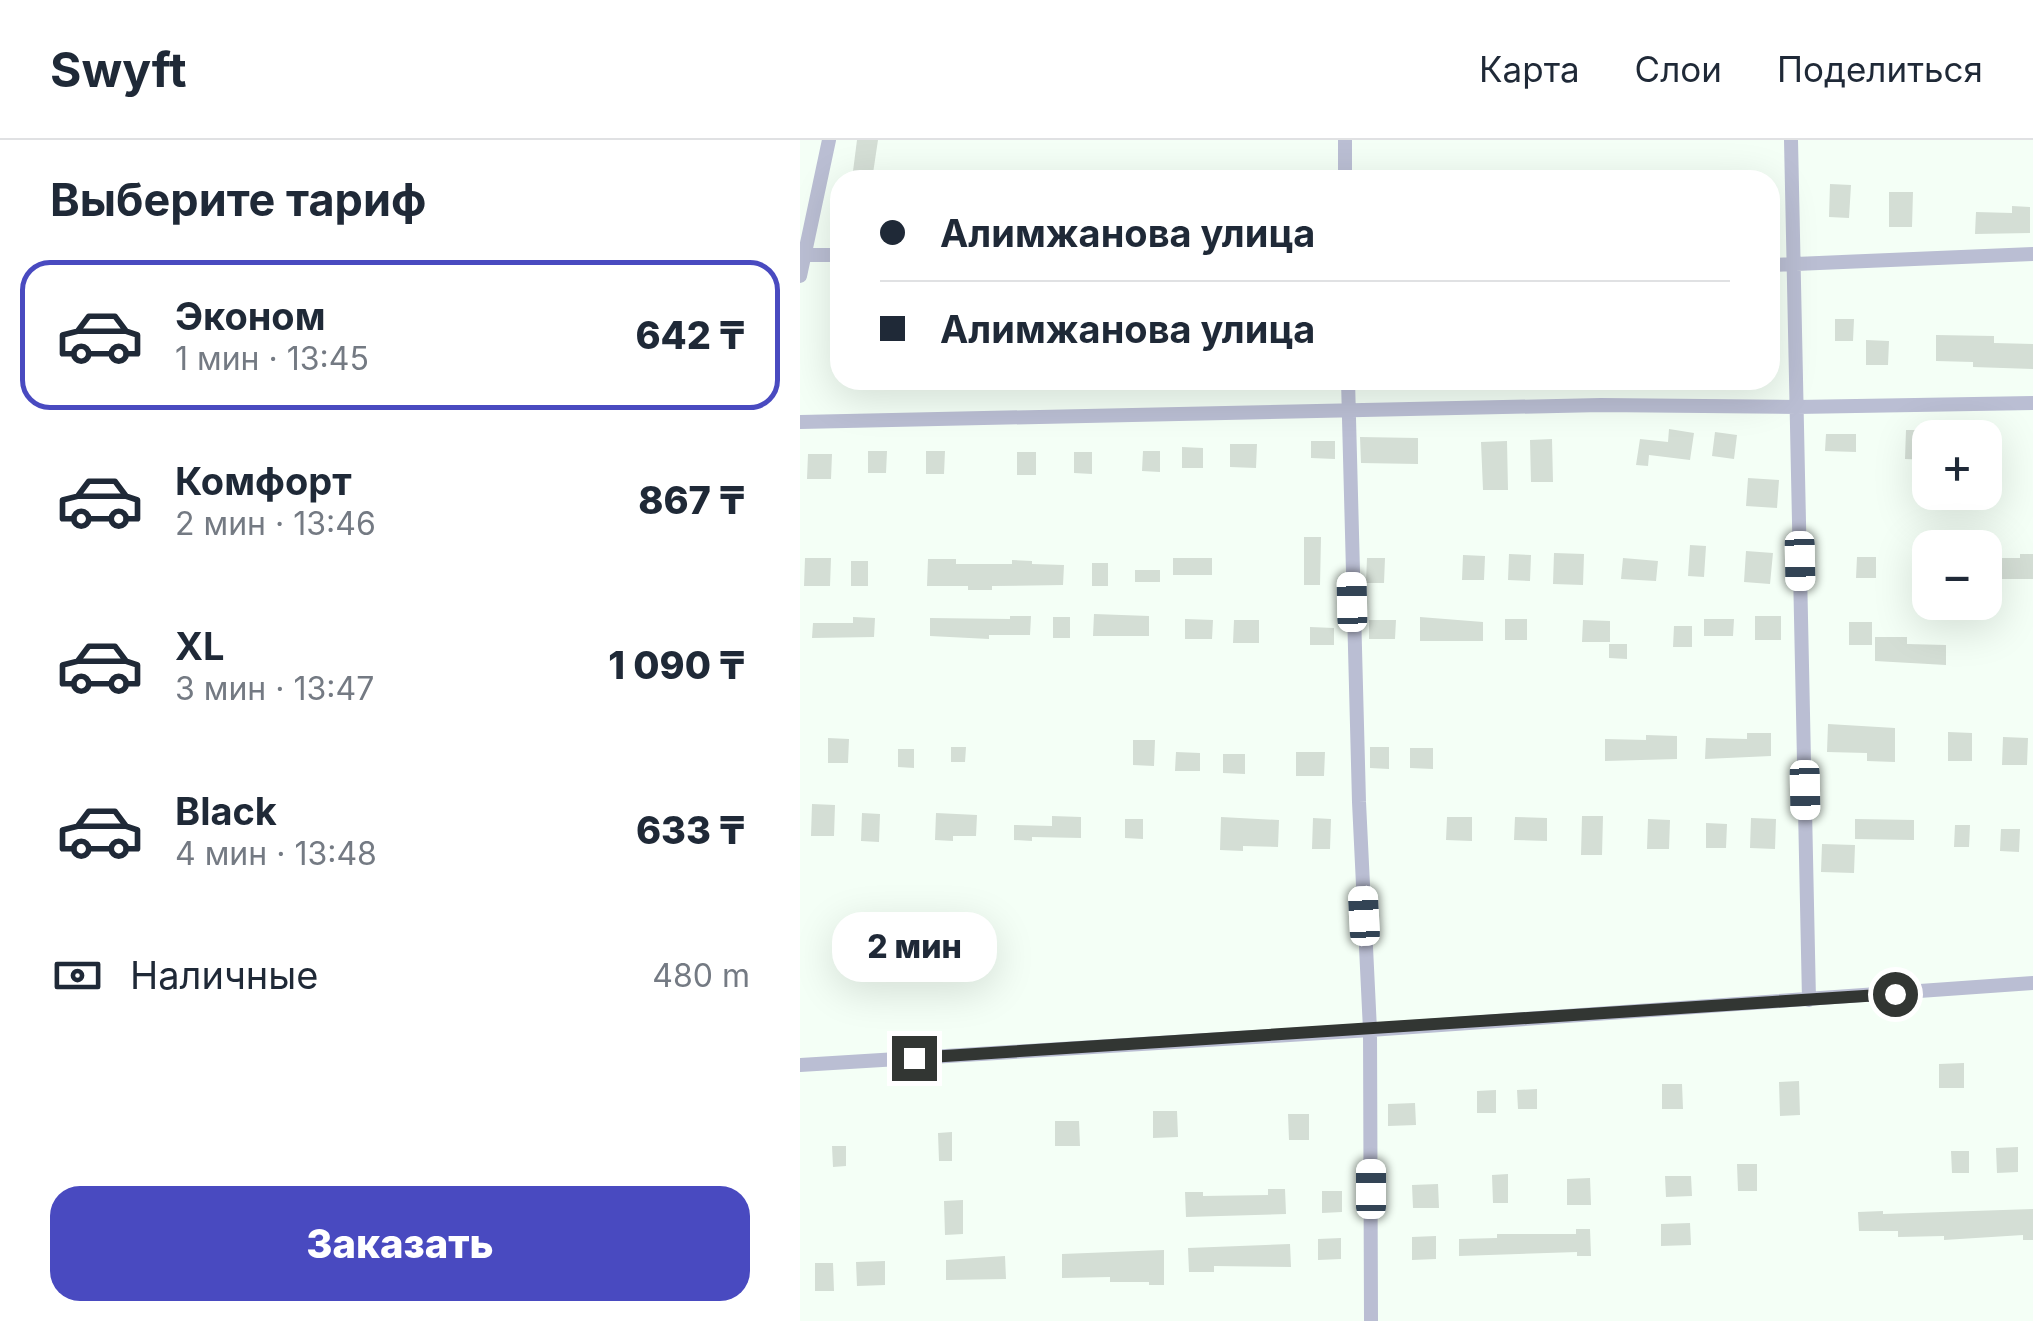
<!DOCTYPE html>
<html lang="ru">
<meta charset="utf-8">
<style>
body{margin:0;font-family:Inter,sans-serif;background:#f6f6f7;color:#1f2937;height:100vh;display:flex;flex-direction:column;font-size:38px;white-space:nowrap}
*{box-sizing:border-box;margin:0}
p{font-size:32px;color:#747a83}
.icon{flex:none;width:55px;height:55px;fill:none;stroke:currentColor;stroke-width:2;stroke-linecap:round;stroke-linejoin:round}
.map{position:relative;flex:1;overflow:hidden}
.sheet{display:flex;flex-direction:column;background:#fff;width:800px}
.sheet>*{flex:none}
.guide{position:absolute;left:30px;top:30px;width:950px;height:220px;border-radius:30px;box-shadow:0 10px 40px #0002;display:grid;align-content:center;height:220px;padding:0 50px;background:#fff}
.buttons{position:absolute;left:1112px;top:280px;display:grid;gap:20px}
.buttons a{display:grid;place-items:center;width:90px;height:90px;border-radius:20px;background:#fff;box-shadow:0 10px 40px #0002;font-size:50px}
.end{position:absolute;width:45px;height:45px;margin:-22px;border:12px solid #323633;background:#fff;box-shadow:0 0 0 5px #fff}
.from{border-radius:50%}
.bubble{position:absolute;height:70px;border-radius:30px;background:#fff;box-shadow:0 10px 40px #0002;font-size:32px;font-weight:800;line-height:70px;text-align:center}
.car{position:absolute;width:30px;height:60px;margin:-30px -15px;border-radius:12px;box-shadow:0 0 8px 2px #0007;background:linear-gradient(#fff 24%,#345 0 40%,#fff 0 76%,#345 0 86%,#fff 0)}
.guide b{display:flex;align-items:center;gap:35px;height:95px;font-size:38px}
.guide b+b{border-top:2px solid #e0e1e3}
.guide i{width:25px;height:25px;background:#1f2937}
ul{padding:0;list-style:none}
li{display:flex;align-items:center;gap:30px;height:150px;margin:0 20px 15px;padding:0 30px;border:5px solid transparent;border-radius:30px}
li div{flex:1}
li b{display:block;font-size:38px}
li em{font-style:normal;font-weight:800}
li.selected{border-color:#494ac0}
li>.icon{width:90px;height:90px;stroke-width:1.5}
h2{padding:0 50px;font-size:45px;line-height:120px}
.pay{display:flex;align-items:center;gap:25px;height:110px;padding:0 50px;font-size:38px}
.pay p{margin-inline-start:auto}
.primary-button{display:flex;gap:20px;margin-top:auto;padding:20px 50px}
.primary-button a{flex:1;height:115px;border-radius:30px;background:#494ac0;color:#fff;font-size:40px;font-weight:800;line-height:115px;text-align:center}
header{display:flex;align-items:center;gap:60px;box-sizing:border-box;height:140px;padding:0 50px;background:#fff;border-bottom:2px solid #e0e1e3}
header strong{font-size:48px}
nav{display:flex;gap:55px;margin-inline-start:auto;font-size:35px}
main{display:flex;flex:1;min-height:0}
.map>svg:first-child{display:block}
.building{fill:#d4ded5}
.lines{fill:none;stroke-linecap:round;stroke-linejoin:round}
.street{stroke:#babed3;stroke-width:14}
.route{stroke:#323633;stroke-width:12}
</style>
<header>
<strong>Swyft</strong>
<nav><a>Карта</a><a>Слои</a><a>Поделиться</a></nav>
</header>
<main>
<section class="sheet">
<h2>Выберите тариф</h2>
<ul>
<li class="selected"><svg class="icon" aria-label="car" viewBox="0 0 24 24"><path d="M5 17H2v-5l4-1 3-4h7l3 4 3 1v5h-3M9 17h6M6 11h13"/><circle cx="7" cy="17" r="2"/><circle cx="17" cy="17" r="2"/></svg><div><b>Эконом</b><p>1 мин · 13:45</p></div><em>642 ₸</em></li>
<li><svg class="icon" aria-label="car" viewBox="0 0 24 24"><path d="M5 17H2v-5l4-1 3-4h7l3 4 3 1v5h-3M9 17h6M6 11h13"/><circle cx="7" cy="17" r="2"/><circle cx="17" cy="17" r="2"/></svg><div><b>Комфорт</b><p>2 мин · 13:46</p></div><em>867 ₸</em></li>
<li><svg class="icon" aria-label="car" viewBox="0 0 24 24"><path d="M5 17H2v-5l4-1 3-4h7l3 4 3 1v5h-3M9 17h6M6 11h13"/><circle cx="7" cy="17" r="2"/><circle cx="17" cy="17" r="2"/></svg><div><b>XL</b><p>3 мин · 13:47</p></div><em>1 090 ₸</em></li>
<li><svg class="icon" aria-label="car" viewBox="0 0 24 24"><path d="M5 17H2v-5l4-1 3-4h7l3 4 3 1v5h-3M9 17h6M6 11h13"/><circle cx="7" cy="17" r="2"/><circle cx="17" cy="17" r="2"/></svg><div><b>Black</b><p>4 мин · 13:48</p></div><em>633 ₸</em></li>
</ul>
<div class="pay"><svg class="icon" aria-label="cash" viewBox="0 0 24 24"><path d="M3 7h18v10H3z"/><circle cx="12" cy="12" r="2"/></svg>Наличные<p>480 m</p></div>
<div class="primary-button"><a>Заказать</a></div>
</section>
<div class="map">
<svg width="1233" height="1181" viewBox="0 0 1233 1181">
<rect width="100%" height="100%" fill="#f4fff6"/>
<!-- building -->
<path class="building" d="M57,0H78L72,40L52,39Z
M1030,44L1051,45L1049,78L1029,77Z
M1089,52H1113L1112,87H1089Z
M1212,66L1230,67V93L1175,94L1176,72L1212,73Z
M1035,179H1054L1053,201H1035Z
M1136,195L1194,196V203L1233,204V229L1173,227V222L1136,221Z
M1066,200L1089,201L1088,225H1066Z
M869,289L894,293L890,320L849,315L848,326L836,325L840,299L868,302Z
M1106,290H1130V320L1105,319Z
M915,292L937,295L934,319L912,316Z
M1026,294H1056V312L1025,311Z
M560,297L618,298V324L561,323Z
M752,299L753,342H731L730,300Z
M511,301H535V319L511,318Z
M707,301L708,350H683L681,302Z
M430,304H457L456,328L430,327Z
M382,307L403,308V328H382Z
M68,311H87L86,333H68Z
M126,311H145L144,334H126Z
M343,311H360V332L342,331Z
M217,312H236V335H217Z
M274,312H292V334L274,333Z
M8,314H32L31,339H7Z
M948,338L979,340L977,368L946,366Z
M504,397H521L520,445H504Z
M890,405L906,406L904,437L888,436Z
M946,411L973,413L970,444L944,442Z
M754,413L784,414L783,445L753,444Z
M709,414L731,415L730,441L708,440Z
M1220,414H1233V439H1185V418H1220Z
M663,415L685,416L684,440H662Z
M1057,417H1076V438H1056Z
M5,418H31L30,446H4Z
M373,418H412V435H373Z
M567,418H585L584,443H566Z
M823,418L858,421L856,441L821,439Z
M128,419H156V424H212V420L232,421V424L264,425L263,445L192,446V450H168V446H127Z
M51,421H68V446H51Z
M292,423H308V446H292Z
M335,430H360V442H335Z
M294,474L349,476V496H293Z
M210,476H231L230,495H189V499L130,496V478L210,479Z
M955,476H981V500H955Z
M53,477L75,478L74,497L12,498L13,483H53Z
M253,477H270V498H253Z
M620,477L683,482V501H620Z
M385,479L413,480L412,499H385Z
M705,479H727V500H705Z
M904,479H934L933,496H904Z
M434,480H459V503H433Z
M569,480H596L595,499H569Z
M783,480L810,481V502H782Z
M1049,482H1072V505H1049Z
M874,486H892V507H873Z
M510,487L534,488V505H510Z
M1075,497H1107V504L1146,505V525L1075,521Z
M809,504H827V519L809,518Z
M1028,584L1095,588V622L1067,621V613L1027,612Z
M1148,592L1172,593V621H1148Z
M947,593H971V616L905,619L906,598L947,599Z
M846,595L877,596V619L805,621V599L846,600Z
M1203,597L1228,598L1227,625H1202Z
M28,598L49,599L48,623H28Z
M333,600H355L354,626L333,625Z
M151,607H166L165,622H151Z
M570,607H589V629L570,628Z
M610,608H633V629L610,628Z
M98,609H114V628L98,627Z
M376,612L400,613V631H375Z
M496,612H525L524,636H496Z
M423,614H445V634L423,633Z
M12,664L35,665L34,696H11Z
M62,673L80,674L79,702L61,701Z
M136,673L177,675L176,696H153V701L135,700Z
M252,676L281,677V698L232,697V701L214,700V685L252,686Z
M782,676H803L802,715H781Z
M421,677L479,680L478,707L443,706V711L420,710Z
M647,677H672V701L646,700Z
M715,677L747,678V701L714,700Z
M513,678L531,679L530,709H512Z
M951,678L976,679L975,709L950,708Z
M325,679H343V699L325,698Z
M848,679L870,680L869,709H847Z
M1055,679L1114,680V700L1055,699Z
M906,683L927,684L926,708H906Z
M1155,685H1170L1169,707H1154Z
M1201,689H1220L1219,712L1200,711Z
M1022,704L1055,705L1054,733L1021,732Z
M1164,923V948H1139V924Z
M999,941L1000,975L980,976L979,942Z
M862,944H882L883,969H862Z
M737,949V969H718L717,950Z
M696,950V973H677V951Z
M615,963L616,985L588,986V964Z
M353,971H377L378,997L353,998Z
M488,974H509V1000H489Z
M255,981H279L280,1006H255Z
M152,992V1021H139L138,993Z
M32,1006H46V1026L33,1027Z
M1218,1007V1032L1197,1033L1196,1008Z
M1151,1011H1169V1033H1152Z
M937,1024H957V1051H938Z
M708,1034V1063H693L692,1035Z
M865,1036H891L892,1056L866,1057Z
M790,1038L791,1065H767V1039Z
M638,1044L639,1068H613L612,1045Z
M468,1049H485L486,1074L386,1077L385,1052H403V1056L468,1055Z
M522,1051H542V1072L522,1073Z
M163,1060V1094L145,1095L144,1061Z
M1233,1069V1100H1223V1095L1144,1100V1096L1098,1097V1091H1059L1058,1072L1083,1071V1074Z
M890,1083L891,1105L861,1106V1084Z
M776,1089H790L791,1116H777V1112L659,1116V1099L697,1098V1094H776Z
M636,1096V1119L612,1120V1097Z
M541,1098V1119L518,1120V1099Z
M490,1104L491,1127L414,1126V1132H389L388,1108Z
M364,1110V1145H349V1142H310V1137L262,1138V1114Z
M205,1116L206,1139L146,1140V1120Z
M85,1121V1145L57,1146L56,1122Z
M15,1123H33L34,1151H15Z"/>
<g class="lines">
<!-- street -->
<path class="street" d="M545,0V40
M991,0L1009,860
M5,115H40
M970,125L1233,114
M0,136L29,0
M548,240L559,662L570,890L571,1181
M0,282L801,265L997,267L1233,263
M0,925L570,890L1233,843"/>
</g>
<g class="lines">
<!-- route -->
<path class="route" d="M114,918L1095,854"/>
</g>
</svg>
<div class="buttons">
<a>+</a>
<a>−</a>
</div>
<i class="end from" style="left:1095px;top:854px"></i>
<i class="end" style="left:114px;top:918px"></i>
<div class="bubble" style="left:32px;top:772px;width:165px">2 мин</div>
<i class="car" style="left:1000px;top:421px;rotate:179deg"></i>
<i class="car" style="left:552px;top:462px;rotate:359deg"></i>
<i class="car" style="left:1005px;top:650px;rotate:179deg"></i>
<i class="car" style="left:564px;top:776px;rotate:357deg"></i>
<i class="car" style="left:571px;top:1049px;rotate:0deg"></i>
<div class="guide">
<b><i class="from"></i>Алимжанова улица</b>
<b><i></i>Алимжанова улица</b>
</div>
</div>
</main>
